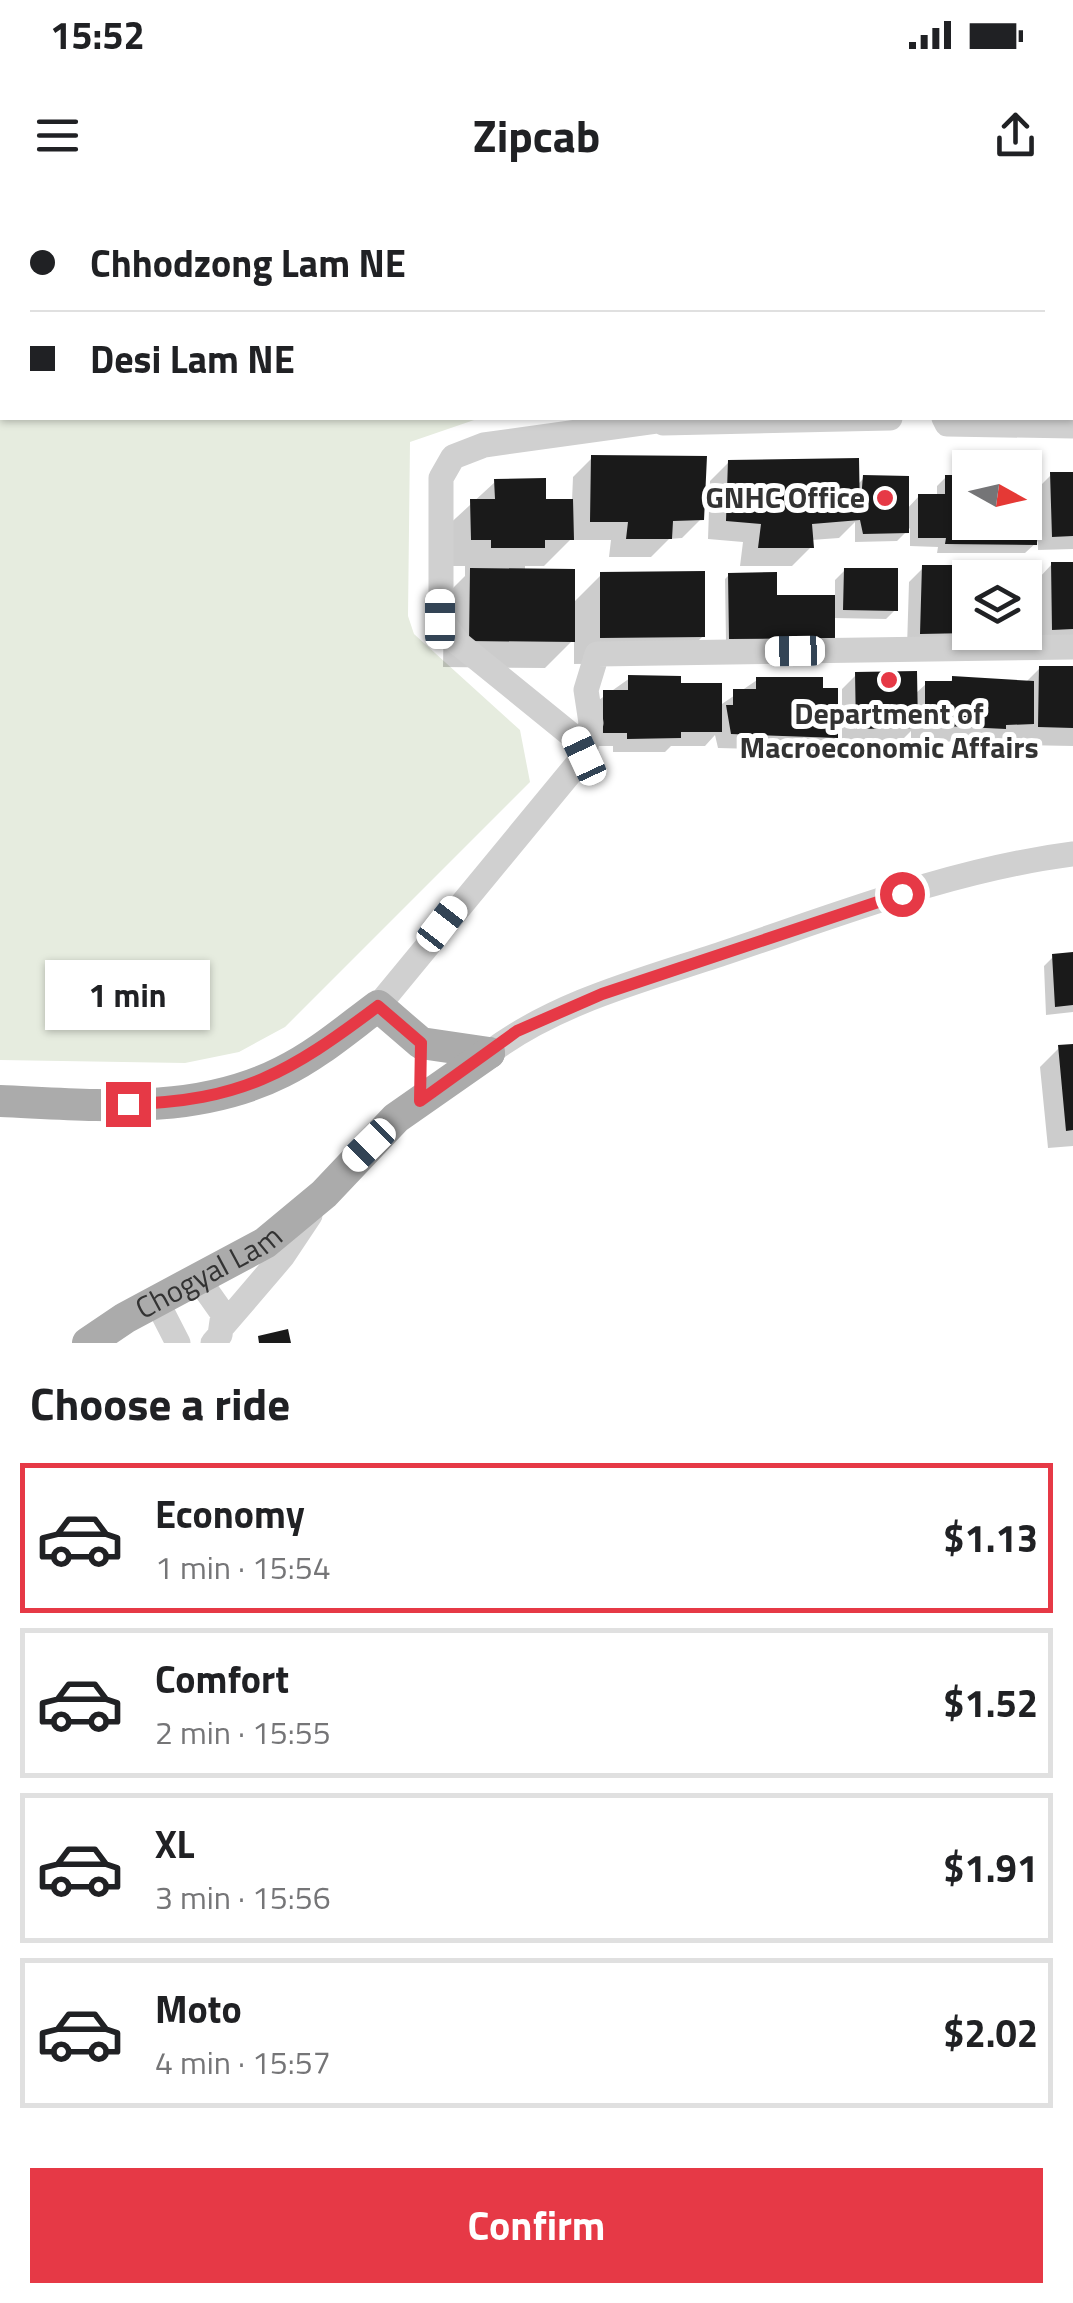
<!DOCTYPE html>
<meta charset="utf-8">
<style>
body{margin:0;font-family:"Titillium Web",sans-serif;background:#f2f2f2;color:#202124;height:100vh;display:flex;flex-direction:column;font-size:38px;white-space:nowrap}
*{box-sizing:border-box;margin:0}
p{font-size:32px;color:#757577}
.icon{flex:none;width:55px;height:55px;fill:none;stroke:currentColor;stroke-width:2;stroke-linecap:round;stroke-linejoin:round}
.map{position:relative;height:1143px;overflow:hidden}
.panel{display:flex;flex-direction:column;background:#fff;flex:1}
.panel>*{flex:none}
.top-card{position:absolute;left:0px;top:0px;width:1075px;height:220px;box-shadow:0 2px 8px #0004;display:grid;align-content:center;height:220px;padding:0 30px;background:#fff}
.needle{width:65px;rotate:98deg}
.fabs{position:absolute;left:952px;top:250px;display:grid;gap:20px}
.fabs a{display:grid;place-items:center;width:90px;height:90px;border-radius:0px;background:#fff;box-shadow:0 2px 8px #0004;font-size:50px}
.end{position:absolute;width:45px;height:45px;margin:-22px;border:12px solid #e63946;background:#fff;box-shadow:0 0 0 5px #fff}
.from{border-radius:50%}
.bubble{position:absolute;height:70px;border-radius:0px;background:#fff;box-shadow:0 2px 8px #0004;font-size:32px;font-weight:700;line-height:70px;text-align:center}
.car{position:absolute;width:30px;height:60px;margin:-30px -15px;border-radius:12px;box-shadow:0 0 8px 2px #0007;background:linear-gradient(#fff 24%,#345 0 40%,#fff 0 76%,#345 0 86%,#fff 0)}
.top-card b{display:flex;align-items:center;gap:35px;height:95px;font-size:38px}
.top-card b+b{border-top:2px solid #e0e0e0}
.top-card i{width:25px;height:25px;background:#202124}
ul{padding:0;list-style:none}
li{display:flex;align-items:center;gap:30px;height:150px;margin:0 20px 15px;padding:0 10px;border:5px solid #e0e0e0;border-radius:0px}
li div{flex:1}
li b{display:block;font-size:38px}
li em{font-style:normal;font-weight:700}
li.selected{border-color:#e63946}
li>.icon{width:90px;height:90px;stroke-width:1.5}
h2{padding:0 30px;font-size:45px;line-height:120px}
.action{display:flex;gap:20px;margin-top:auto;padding:20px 30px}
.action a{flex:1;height:115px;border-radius:0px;background:#e63946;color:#fff;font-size:40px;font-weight:700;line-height:115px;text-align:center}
.status{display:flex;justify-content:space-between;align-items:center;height:70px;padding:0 50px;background:#fff;direction:ltr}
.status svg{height:28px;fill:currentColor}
header{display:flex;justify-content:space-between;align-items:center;height:130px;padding:0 30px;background:#fff;font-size:45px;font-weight:700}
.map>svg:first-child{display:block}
.green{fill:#e6ecdf}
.shadow{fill:#0003;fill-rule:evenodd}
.building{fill:#1a1a1a}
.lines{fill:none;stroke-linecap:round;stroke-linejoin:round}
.minor{stroke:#d0d0d0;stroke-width:25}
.major{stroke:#ababab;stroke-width:32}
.route{stroke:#e63946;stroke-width:12}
.poi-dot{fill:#e63946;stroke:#fff;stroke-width:4}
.labels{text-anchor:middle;stroke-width:10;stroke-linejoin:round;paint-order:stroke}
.poi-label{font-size:30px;font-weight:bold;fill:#333;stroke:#fff;text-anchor:end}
.street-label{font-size:30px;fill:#333;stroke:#fff}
</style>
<div class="status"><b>15:52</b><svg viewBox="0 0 49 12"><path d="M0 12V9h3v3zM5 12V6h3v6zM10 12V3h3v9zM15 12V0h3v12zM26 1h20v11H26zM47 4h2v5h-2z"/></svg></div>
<header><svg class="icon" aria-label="menu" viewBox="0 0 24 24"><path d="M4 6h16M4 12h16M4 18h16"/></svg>Zipcab<svg class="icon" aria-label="share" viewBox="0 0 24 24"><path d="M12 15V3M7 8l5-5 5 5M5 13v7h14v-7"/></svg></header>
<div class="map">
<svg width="1073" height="1143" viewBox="0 0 1073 1143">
<rect width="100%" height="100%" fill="#fff"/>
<!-- green -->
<path class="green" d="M0,0H1034L2,2V218H480L410,242L408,416L414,434L520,530L530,582L285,827L239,852L185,863L0,860Z"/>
<!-- shadow -->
<path class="shadow" d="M592,258L701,319L682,338L669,339L651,357H609L611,340H570L544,366H525V371L573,403L601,375L703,436L676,463L574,464V439L545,468L443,467L444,397L465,376V366H445L444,329L495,282L544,302L572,301L573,277Z
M729,262L857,285L864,278L906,310L919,296H937V286L946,277L970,278V322H1025V278L1034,292L1051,275L1073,274V349L1038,350V341L1025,353H937L938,347L910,346V328L897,341L855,342V322L839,338L811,340V347L792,366H740L743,342L708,339L710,281Z
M1052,364H1073V443H1038V379Z
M1026,367L1027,432L1013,446L907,447L909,382L923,368ZM970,378H1025V432H970Z
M845,370L895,410L886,419L833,418L829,441L726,442L725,379L729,375L774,398L835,397V380Z
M1040,468H1073V546L1020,545V538L939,542V538H911V531L901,541L842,542V489L856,475L915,494L926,484H948L953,479L1025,483Z
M630,478L678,485L719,506L757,480L836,537L822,551L718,548L715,535L705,546H671L665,552H613V546H590L589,507Z
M1073,755V812L1046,815L1044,766L1053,757Z
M1073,846V946L1048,948L1040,867L1059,848Z"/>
<!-- building -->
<path class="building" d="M591,255L707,256L704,320L673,321L672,339H626L628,322H590Z
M859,258L860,313L863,275L909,276V333L863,334L860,320L812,324L814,348H758L761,324L726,321L728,260Z
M1050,272H1073V336L1052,337Z
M945,275H970V322H1025V276H1037V345L945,344L946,338H918V294H945Z
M546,278V299H573L574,340H545V348H491V340H471L470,299H495L494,279Z
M1051,362H1073V429L1052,430Z
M922,365H1029V433H1025V378H970V433L920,434Z
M470,368L575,369V442L469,441Z
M844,368H898V411L843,410Z
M705,371V437L600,438V372Z
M777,372V395H835V438L729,439L728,373Z
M1039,466H1073V528L1038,527Z
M917,471L918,528L856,529L855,472Z
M628,475L681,476V483H722V532H681V538L627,539V533H603V490H628Z
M952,476L1034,481V524L1006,525V529L925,525V481H952Z
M756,477H823V488H838V538L731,534L726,505H733V489H756Z
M1073,752V805L1055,807L1052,754Z
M1073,844V930L1066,931L1058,845Z
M288,1129L291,1143H259L258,1136Z"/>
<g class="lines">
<!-- minor -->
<path class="minor" d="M1072,158H1073
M1072,182H1073
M944,218L947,224L1073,226
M663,223L890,218
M584,556L575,538L458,443L441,419V278L453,257L484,245L678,218
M378,806L584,556L591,523L586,490L597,454L1073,447
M489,853C558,801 647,779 727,752C840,714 955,669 1073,654
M199,1080L223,1114L220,1135L213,1143
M157,1102L178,1143
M223,1126L282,1057L310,1015"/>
<!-- major -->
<g class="major">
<path d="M0,901C94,905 195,916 282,872C317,855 347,829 378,806L421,843L489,853"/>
<path id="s1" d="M88,1143L125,1118L265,1043L324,994L396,918L489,853"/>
</g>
</g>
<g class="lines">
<!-- route -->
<path class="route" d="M128,904C242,901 289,873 378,806L421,843L420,901L517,831L602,794L902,694"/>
</g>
<!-- markers -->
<g class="poi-dot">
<circle cx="885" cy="298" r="10"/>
<circle cx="889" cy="480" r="10"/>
</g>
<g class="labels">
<!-- poi labels -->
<g class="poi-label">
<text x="865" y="308">GNHC Office</text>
<text x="889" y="524" text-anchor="middle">Department of<tspan x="889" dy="34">Macroeconomic Affairs</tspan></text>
</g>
<!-- street labels -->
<g class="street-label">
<text dy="10" stroke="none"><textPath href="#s1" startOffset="140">Chogyal Lam</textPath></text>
</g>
</g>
</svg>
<div class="fabs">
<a><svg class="needle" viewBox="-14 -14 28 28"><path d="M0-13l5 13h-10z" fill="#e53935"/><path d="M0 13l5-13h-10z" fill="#757577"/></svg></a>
<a><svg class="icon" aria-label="layers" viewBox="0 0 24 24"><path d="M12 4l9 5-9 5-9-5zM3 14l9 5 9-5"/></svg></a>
</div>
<i class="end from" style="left:902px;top:694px"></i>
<i class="end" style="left:128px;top:904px"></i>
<div class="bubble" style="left:45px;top:760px;width:165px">1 min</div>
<i class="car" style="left:440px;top:419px;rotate:0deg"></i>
<i class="car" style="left:795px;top:451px;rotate:269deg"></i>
<i class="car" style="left:584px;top:556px;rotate:335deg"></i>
<i class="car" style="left:442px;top:724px;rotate:38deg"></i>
<i class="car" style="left:369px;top:945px;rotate:225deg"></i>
<div class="top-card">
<b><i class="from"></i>Chhodzong Lam NE</b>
<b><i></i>Desi Lam NE</b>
</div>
</div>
<section class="panel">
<h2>Choose a ride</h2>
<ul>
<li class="selected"><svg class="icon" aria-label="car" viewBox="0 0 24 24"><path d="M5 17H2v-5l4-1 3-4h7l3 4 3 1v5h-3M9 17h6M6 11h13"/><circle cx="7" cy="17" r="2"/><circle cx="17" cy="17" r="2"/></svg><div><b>Economy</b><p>1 min · 15:54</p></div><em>$1.13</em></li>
<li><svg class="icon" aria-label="car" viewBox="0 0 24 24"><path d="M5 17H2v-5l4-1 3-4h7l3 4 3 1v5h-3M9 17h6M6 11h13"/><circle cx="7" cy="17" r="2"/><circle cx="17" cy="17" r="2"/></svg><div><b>Comfort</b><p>2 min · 15:55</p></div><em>$1.52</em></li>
<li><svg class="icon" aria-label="car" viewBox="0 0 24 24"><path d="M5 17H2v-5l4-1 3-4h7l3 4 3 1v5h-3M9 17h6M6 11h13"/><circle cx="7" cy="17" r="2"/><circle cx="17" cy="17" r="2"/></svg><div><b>XL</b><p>3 min · 15:56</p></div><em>$1.91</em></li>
<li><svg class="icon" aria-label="car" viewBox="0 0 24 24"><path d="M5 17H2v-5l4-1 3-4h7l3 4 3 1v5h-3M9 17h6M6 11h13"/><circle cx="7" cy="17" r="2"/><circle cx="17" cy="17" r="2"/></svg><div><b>Moto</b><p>4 min · 15:57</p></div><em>$2.02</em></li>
</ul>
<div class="action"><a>Confirm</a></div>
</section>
